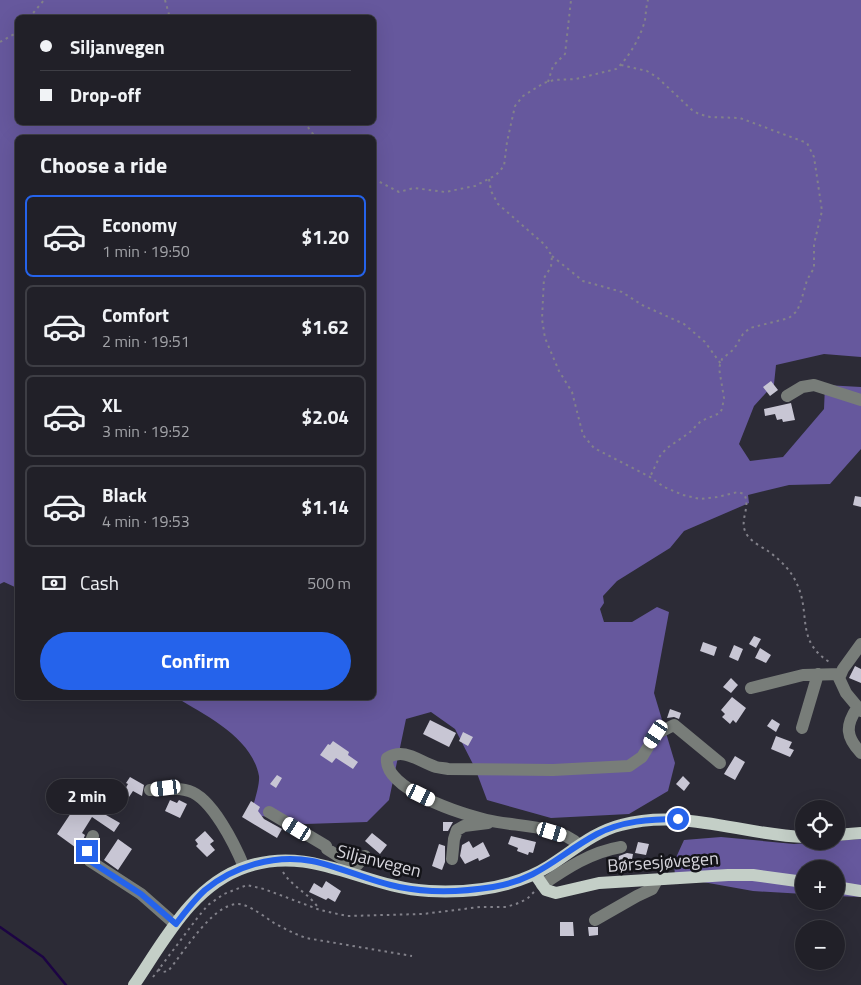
<!DOCTYPE html>
<meta charset="utf-8">
<style>
body{margin:0;font-family:"Titillium Web",sans-serif;background:#292830;color:#f1f3f6;height:100vh;display:flex;flex-direction:column;font-size:19px;white-space:nowrap}
*{box-sizing:border-box;margin:0}
p{font-size:16px;color:#a2a3a8}
.icon{flex:none;width:28px;height:28px;fill:none;stroke:currentColor;stroke-width:2;stroke-linecap:round;stroke-linejoin:round}
.map{position:relative;flex:1;overflow:hidden}
.details{position:absolute;left:15px;top:135px;width:361px;height:565px;display:flex;flex-direction:column;background:#212028;border-radius:8px;box-shadow:0 5px 20px #0002,0 0 0 1px #3e3e45}
.details>*{flex:none}
.guide{position:absolute;left:15px;top:15px;width:361px;height:110px;border-radius:8px;box-shadow:0 5px 20px #0002,0 0 0 1px #3e3e45;display:grid;align-content:center;height:110px;padding:0 25px;background:#212028}
.buttons{position:absolute;left:795px;top:800px;display:grid;gap:10px}
.buttons a{display:grid;place-items:center;width:50px;height:50px;border-radius:50%;background:#212028;box-shadow:0 5px 20px #0002,0 0 0 1px #3e3e45;font-size:25px}
.end{position:absolute;width:22px;height:22px;margin:-11px;border:6px solid #2563eb;background:#fff;box-shadow:0 0 0 2px #fff}
.from{border-radius:50%}
.bubble{position:absolute;height:35px;border-radius:18px;background:#212028;box-shadow:0 5px 20px #0002,0 0 0 1px #3e3e45;font-size:16px;font-weight:700;line-height:35px;text-align:center}
.car{position:absolute;width:15px;height:30px;margin:-15px -8px;border-radius:6px;box-shadow:0 0 4px 1px #0007;background:linear-gradient(#fff 24%,#345 0 40%,#fff 0 76%,#345 0 86%,#fff 0)}
.guide b{display:flex;align-items:center;gap:18px;height:48px;font-size:19px}
.guide b+b{border-top:1px solid #3e3e45}
.guide i{width:12px;height:12px;background:#f1f3f6}
ul{padding:0;list-style:none}
li{display:flex;align-items:center;gap:15px;height:82px;margin:0 10px 8px;padding:0 15px;border:2px solid #3e3e45;border-radius:8px}
li div{flex:1}
li b{display:block;font-size:19px}
li em{font-style:normal;font-weight:700}
li.on{border-color:#2563eb}
li>.icon{width:45px;height:45px;stroke-width:1.5}
h2{padding:0 25px;font-size:22px;line-height:60px}
.pay{display:flex;align-items:center;gap:12px;height:55px;padding:0 25px;font-size:19px}
.pay p{margin-inline-start:auto}
.cta{display:flex;gap:10px;margin-top:auto;padding:10px 25px}
.cta a{flex:1;height:58px;border-radius:30px;background:#2563eb;color:#fff;font-size:20px;font-weight:700;line-height:58px;text-align:center}
.map>svg:first-child{display:block}
.forest{fill:#66589d;fill-rule:evenodd}
.lines{fill:none;stroke-linecap:round;stroke-linejoin:round}
.stream{stroke:#1c0443;stroke-width:2.5}
.building{fill:#c8c6d4}
.path{stroke:#82818a;stroke-width:2;stroke-dasharray:2.5 4;stroke-linecap:butt}
.minor{stroke:#787d79;stroke-width:12}
.major{stroke:#c4cfc7;stroke-width:12}
.route{stroke:#2563eb;stroke-width:6}
.labels{text-anchor:middle;stroke-width:5;stroke-linejoin:round;paint-order:stroke}
.street-label{font-size:18px;fill:#d8d7de;stroke:#141419}
</style>
<div class="map">
<svg width="861" height="985" viewBox="0 0 861 985">
<rect width="100%" height="100%" fill="#2c2b36"/>
<!-- forest -->
<path class="forest" d="M0,0H861V357L824,354L776,365L774,384L754,406L739,444L750,461L783,457L824,409L825,385L861,387V449L830,484L789,485L748,495L749,503L684,531L670,548L617,581L603,596L604,603L600,609L604,622H632L657,607L669,612L654,693L675,763L668,791L629,814L551,818L487,800L475,768L455,729L431,712L406,719L389,800L367,822L305,824L251,814C253,805 260,785 259,776C252,738 207,716 177,698H374V138H18L17,588L4,582L0,584ZM18,18H374V122H18Z
M721,837L794,844L861,839V897L836,896V869H804V894L753,891L675,877L674,862L684,840Z"/>
<g class="lines">
<!-- stream -->
<path class="stream" d="M0,927L43,957L66,985"/>
</g>
<!-- building -->
<path class="building" d="M771,381L778,390L770,396L763,387Z
M791,403L795,420L783,422L782,419L777,420L775,414L765,416L764,409Z
M855,496L861,497V507L853,505Z
M754,636L761,639L756,648L749,644Z
M703,642L717,647L714,656L700,651Z
M734,645L743,649L738,661L729,657Z
M760,648L771,655L766,663L755,658Z
M855,666L861,669V683L849,678Z
M731,678L738,685L731,693L723,687Z
M732,697L746,708L736,723L733,720L730,724L722,717L725,714L721,710Z
M670,709L681,713L679,719L674,717L667,718Z
M772,719L780,724L776,732L767,726Z
M430,720L456,733L449,747L423,734Z
M463,732L473,737L468,746L459,741Z
M776,736L792,742L789,748L794,750L790,757L771,749Z
M333,741L349,752L348,755L358,762L353,769L336,758L332,763L320,755L328,744L330,745Z
M735,756L745,762L735,780L724,774Z
M277,775L282,778L276,788L270,784Z
M683,776L690,783L684,791L676,784Z
M130,777L144,785L142,796L133,791L129,797L123,793L128,784L126,783Z
M170,800L177,803L179,800L187,804L180,818L165,811Z
M251,801L260,807L258,811L264,819L282,829L277,838L242,817Z
M77,804L88,812L92,807L120,823L114,832L92,817L82,833L85,835L79,850L57,834Z
M443,822H453L448,831H443Z
M205,831L214,841L210,844L215,850L207,857L196,846L198,844L195,840Z
M372,833L387,845L380,854L365,841Z
M511,836L536,842L533,853L529,852L528,855L517,851L518,848L508,844Z
M118,839L132,849L118,870L104,860Z
M469,841L473,848L483,842L490,856L479,861L478,858L465,864L460,856L462,845Z
M638,842L649,844L646,855L635,853Z
M439,844L445,846V862L442,870L432,866Z
M627,853L633,854L631,865L618,863L619,856Z
M326,881L341,891L335,902L328,898L326,900L309,892L314,883L322,888Z
M560,922H573L574,936H560Z
M588,927H598V935L589,936Z"/>
<g class="lines">
<!-- path -->
<path class="path" d="M165,0L170,18
M29,18L44,0
M0,42L18,32
M621,65L647,71L658,78L692,110L699,114L710,117L740,118L807,143L814,157L822,211L814,244V268L807,280L801,301L797,311L789,318L750,328L743,334L734,349L722,359L719,368L724,398L722,409L720,413L701,421L689,433L667,448L660,456L650,477
M548,82L553,66L565,54L571,0
M304,122L316,138
M374,179L399,192L414,188L445,192L475,186L496,175L504,166L507,142L515,106L523,96L544,83L554,80L576,79L616,69C629,58 641,36 645,20C646,13 646,7 648,0
M489,179L491,191L498,204L545,245L552,256L551,267L544,278L542,319L545,338L559,371L572,392L583,435L594,448L650,477L664,487L683,495L700,499L717,497L738,492L744,494C751,506 740,519 745,531C748,540 760,546 768,551C779,559 790,569 796,582C812,613 794,641 831,663
M552,256L583,281L622,292L642,305L684,324L705,342L721,364
M811,844L829,843
M283,872C292,887 310,894 319,909
M158,969L163,972L168,971C184,953 216,896 244,905C255,909 265,917 274,923C285,929 295,934 306,938L412,956
M153,977L198,917L208,905L224,894L247,885L264,889L320,910L347,916L423,914L480,907H506L516,904L527,899L535,891"/>
<!-- minor -->
<path class="minor" d="M787,396L802,387L814,385L861,400
M861,644L843,669L839,678L846,693L861,711
M751,688L803,675L841,674
M857,708C845,726 846,737 861,753
M802,728L818,674
M150,790C163,788 176,787 189,791C212,798 235,845 244,867
M269,812L326,846L327,849L349,863L357,865L365,856
M93,836L87,851L90,861L141,894L175,924
M579,845C557,824 515,827 487,820C463,815 383,789 387,758C405,747 419,762 436,767C440,768 445,768 448,769L553,770L629,766L642,757L656,734L674,725L720,763
M452,859L454,839L457,830L464,826L488,823
M542,885C567,868 591,852 621,847
M595,920L637,896L652,889L657,880"/>
<!-- major -->
<path class="major" d="M836,835L861,833
M535,874L546,890L556,893L599,883L728,875H753L804,882
M836,887L861,891
M134,985C164,941 192,885 246,867C312,844 364,888 429,891C470,893 514,888 549,866C573,851 593,832 621,825C683,808 742,835 804,837"/>
</g>
<g class="lines">
<!-- route -->
<path class="route" d="M87,851L90,861L141,894L176,924C185,912 194,900 205,890C234,866 275,854 312,861C341,867 369,881 399,887C429,893 462,892 493,887C540,879 558,855 597,834C622,821 650,819 678,819"/>
</g>
<g class="labels">
<!-- street labels -->
<g class="street-label">
<text transform="translate(379 861) rotate(14)" y="6">Siljanvegen</text>
<text transform="translate(663 862) rotate(-4)" y="6">Børsesjøvegen</text>
</g>
</g>
</svg>
<div class="buttons">
<a><svg class="icon" aria-label="locate" viewBox="0 0 24 24"><circle cx="12" cy="12" r="6"/><path d="M12 2v4M12 18v4M2 12h4M18 12h4"/></svg></a>
<a>+</a>
<a>−</a>
</div>
<i class="end from" style="left:678px;top:819px"></i>
<i class="end" style="left:87px;top:851px"></i>
<div class="bubble" style="left:46px;top:779px;width:82px">2 min</div>
<i class="car" style="left:656px;top:734px;rotate:213deg"></i>
<i class="car" style="left:166px;top:788px;rotate:263deg"></i>
<i class="car" style="left:421px;top:795px;rotate:116deg"></i>
<i class="car" style="left:297px;top:829px;rotate:301deg"></i>
<i class="car" style="left:552px;top:832px;rotate:107deg"></i>
<div class="guide">
<b><i class="from"></i>Siljanvegen</b>
<b><i></i>Drop-off</b>
</div>
<section class="details">
<h2>Choose a ride</h2>
<ul>
<li class="on"><svg class="icon" aria-label="car" viewBox="0 0 24 24"><path d="M5 17H2v-5l4-1 3-4h7l3 4 3 1v5h-3M9 17h6M6 11h13"/><circle cx="7" cy="17" r="2"/><circle cx="17" cy="17" r="2"/></svg><div><b>Economy</b><p>1 min · 19:50</p></div><em>$1.20</em></li>
<li><svg class="icon" aria-label="car" viewBox="0 0 24 24"><path d="M5 17H2v-5l4-1 3-4h7l3 4 3 1v5h-3M9 17h6M6 11h13"/><circle cx="7" cy="17" r="2"/><circle cx="17" cy="17" r="2"/></svg><div><b>Comfort</b><p>2 min · 19:51</p></div><em>$1.62</em></li>
<li><svg class="icon" aria-label="car" viewBox="0 0 24 24"><path d="M5 17H2v-5l4-1 3-4h7l3 4 3 1v5h-3M9 17h6M6 11h13"/><circle cx="7" cy="17" r="2"/><circle cx="17" cy="17" r="2"/></svg><div><b>XL</b><p>3 min · 19:52</p></div><em>$2.04</em></li>
<li><svg class="icon" aria-label="car" viewBox="0 0 24 24"><path d="M5 17H2v-5l4-1 3-4h7l3 4 3 1v5h-3M9 17h6M6 11h13"/><circle cx="7" cy="17" r="2"/><circle cx="17" cy="17" r="2"/></svg><div><b>Black</b><p>4 min · 19:53</p></div><em>$1.14</em></li>
</ul>
<div class="pay"><svg class="icon" aria-label="cash" viewBox="0 0 24 24"><path d="M3 7h18v10H3z"/><circle cx="12" cy="12" r="2"/></svg>Cash<p>500 m</p></div>
<div class="cta"><a>Confirm</a></div>
</section>
</div>
